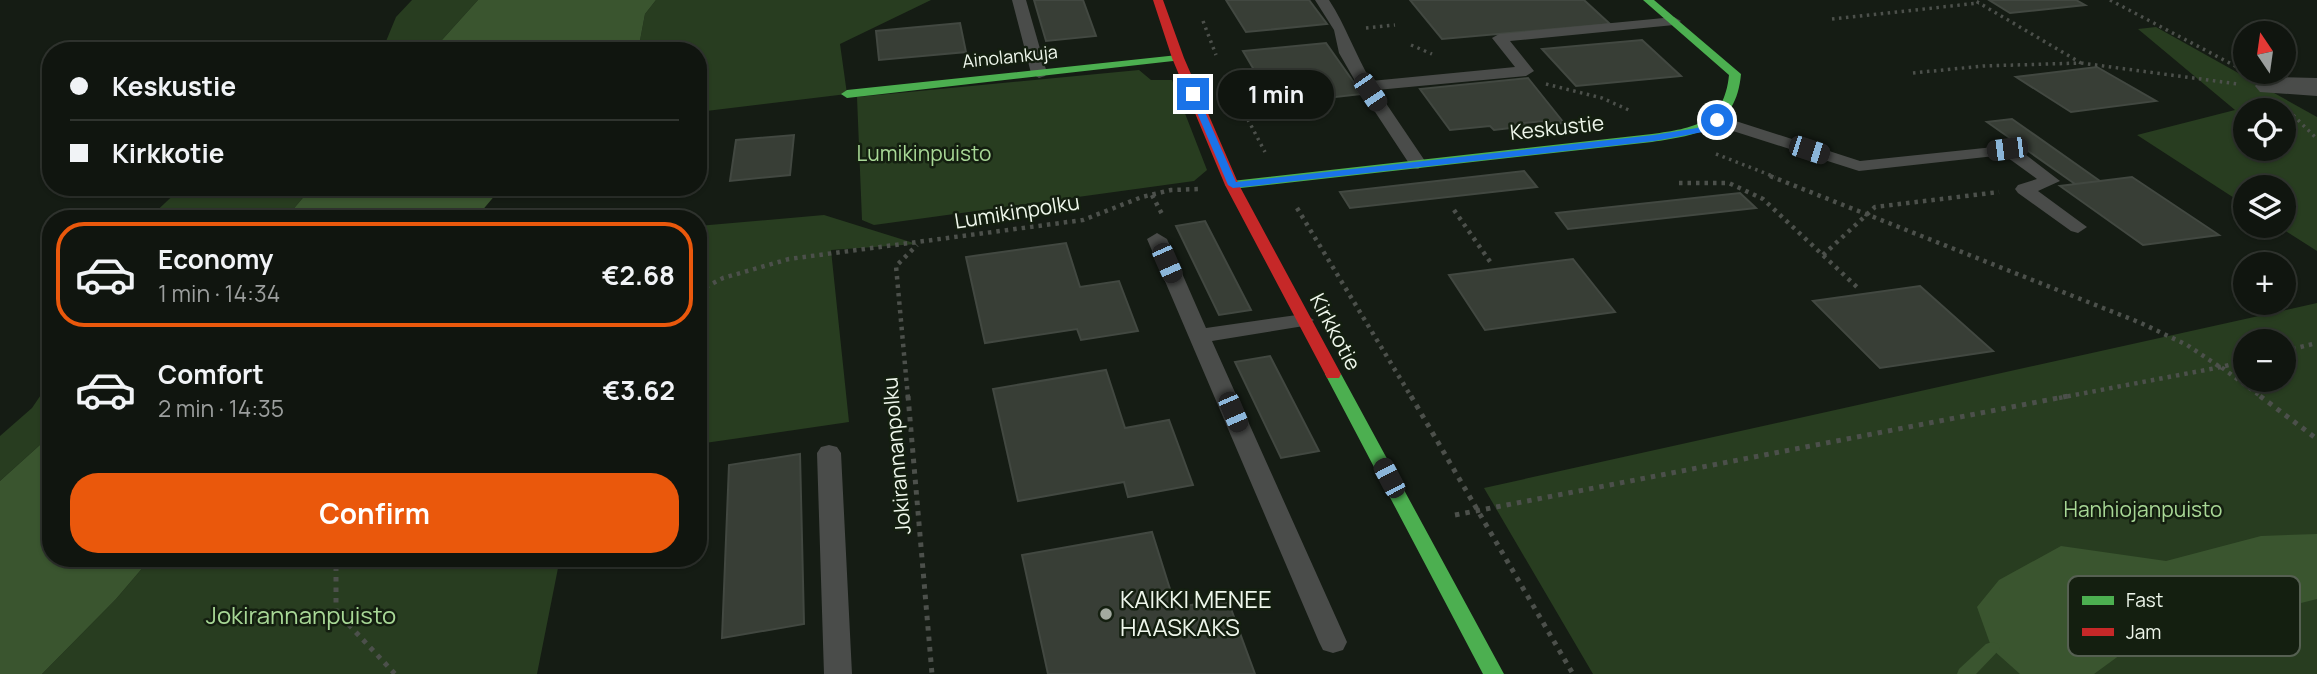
<!DOCTYPE html>
<meta charset="utf-8">
<style>
body{margin:0;font-family:Manrope,sans-serif;background:#191e18;color:#f1f3f6;height:100vh;display:flex;flex-direction:column;font-size:26px;white-space:nowrap}
*{box-sizing:border-box;margin:0}
p{font-size:23px;color:#9c9f9e}
.icon{flex:none;width:38px;height:38px;fill:none;stroke:currentColor;stroke-width:2;stroke-linecap:round;stroke-linejoin:round}
.map{position:relative;flex:1;overflow:hidden}
.panel{position:absolute;left:42px;top:210px;width:665px;height:357px;display:flex;flex-direction:column;background:#10150f;border-radius:28px;box-shadow:0 2px 5px #0004,0 0 0 2px #30342f}
.panel>*{flex:none}
.top-card{position:absolute;left:42px;top:42px;width:665px;height:154px;border-radius:28px;box-shadow:0 2px 5px #0004,0 0 0 2px #30342f;display:grid;align-content:center;height:154px;padding:0 28px;background:#10150f}
.needle{width:46px;rotate:347deg}
.buttons{position:absolute;left:2233px;top:21px;display:grid;gap:14px}
.buttons a{display:grid;place-items:center;width:63px;height:63px;border-radius:50%;background:#10150f;box-shadow:0 2px 5px #0004,0 0 0 2px #30342f;font-size:35px}
.end{position:absolute;width:32px;height:32px;margin:-16px;border:9px solid #1a73e8;background:#fff;box-shadow:0 0 0 4px #fff}
.from{border-radius:50%}
.bubble{position:absolute;height:49px;border-radius:24px;background:#10150f;box-shadow:0 2px 5px #0004,0 0 0 2px #30342f;font-size:23px;font-weight:700;line-height:49px;text-align:center}
.car{position:absolute;width:21px;height:42px;margin:-21px -10px;border-radius:9px;box-shadow:0 0 5px 2px #0007;background:linear-gradient(#222 24%,#8ab4d8 0 40%,#222 0 76%,#8ab4d8 0 86%,#222 0)}
.top-card b{display:flex;align-items:center;gap:24px;height:66px;font-size:26px}
.top-card b+b{border-top:2px solid #30342f}
.top-card i{width:18px;height:18px;background:#f1f3f6}
ul{padding:12px 0 0;list-style:none}
li{display:flex;align-items:center;gap:21px;height:105px;margin:0 14px 10px;padding:0 14px;border:4px solid transparent;border-radius:28px}
li div{flex:1}
li b{display:block;font-size:26px}
li em{font-style:normal;font-weight:700}
li.selected{border-color:#ea580c}
li>.icon{width:63px;height:63px;stroke-width:1.5}
.cta{display:flex;gap:14px;margin-top:auto;padding:14px 28px}
.cta a{flex:1;height:80px;border-radius:28px;background:#ea580c;color:#fff;font-size:28px;font-weight:700;line-height:80px;text-align:center}
.map>svg:first-child{display:block}
.green{fill:#283d20;fill-rule:evenodd}
.water{fill:#3a552f}
.lines{fill:none;stroke-linecap:round;stroke-linejoin:round}
.stream{fill:#3a552f;fill-rule:evenodd}
.building{fill:#383e36;stroke:#424841;stroke-width:2}
.path-far2{stroke:#4c504b;stroke-width:3.5;stroke-dasharray:2.5 4.5;stroke-linecap:butt}
.path-far1{stroke:#4c504b;stroke-width:4.5;stroke-dasharray:3.5 5;stroke-linecap:butt}
.path{stroke:#4c504b;stroke-width:5;stroke-dasharray:4.5 6;stroke-linecap:butt}
.lane{fill:#4a4c4a;fill-rule:evenodd}
.street{fill:#4a4c4a;fill-rule:evenodd}
.fast{fill:#4caf50;fill-rule:evenodd}
.jam{fill:#c62828;fill-rule:evenodd}
.route{fill:#1a73e8}
.poi-dot{fill:#a3aaa0;stroke:#141f10;stroke-width:2.5}
.labels{text-anchor:middle;stroke-width:5;stroke-linejoin:round;paint-order:stroke}
.far-street-label{font-size:18px;fill:#eff7ec;stroke:#141f10}
.street-label{font-size:21px;fill:#eff7ec;stroke:#141f10}
.park-label{font-size:21px;fill:#a8d896;stroke:#141f10}
.near-poi-label{font-size:24px;fill:#eff7ec;stroke:#141f10;text-anchor:start}
.near-park-label{font-size:24px;fill:#a8d896;stroke:#141f10}
.key{fill:#141f10;stroke:#566052;stroke-width:2}
.key-label{font-size:19px;fill:#eff7ec}
</style>
<div class="map">
<svg width="2317" height="674" viewBox="0 0 2317 674">
<rect width="100%" height="100%" fill="#151c14"/>
<!-- green -->
<path class="green" d="M412,0H478L432,51H382L396,17Z
M656,0H931L840,44L847,94L698,112V51H638L645,14Z
M2156,27L2317,117V251L2278,226H2284V187H2245V205L2137,135L2235,110L2138,29ZM2245,110H2284V149H2245Z
M1139,70L1151,80H1172L1207,170L1194,181L874,225L862,220L857,97Z
M182,187H312L285,219H148Z
M824,215L917,244L831,250L849,422L698,444V226Z
M2317,303V674H1593L1484,488ZM2245,341H2284V380H2245Z
M51,380V435L0,481V436L32,408Z
M151,558H560L537,674H42L116,599Z"/>
<!-- water -->
<path class="water" d="M478,0H656L645,14L638,51H432Z
M312,187H502L475,219H285Z
M51,435V558H151L116,599L42,674H0V481Z
M2317,534V599L2135,644L2094,674H2020L1992,649L1977,607L1999,580L2061,546L2166,561L2261,536Z"/>
<g class="lines">
<!-- stream -->
<path class="stream" d="M1992,642L1998,644L2000,649L1976,674H1957L1959,669L1986,644Z"/>
</g>
<!-- building -->
<path class="building" d="M1034,0H1083L1096,36L1046,41Z
M1226,0H1309L1327,24L1246,32Z
M1410,0H1584L1610,24L1442,39Z
M1989,0H2076L2085,5L2010,13Z
M960,23L966,52L879,60L876,31Z
M1642,40L1681,76L1576,86L1542,49Z
M1326,43L1362,94L1274,104L1243,51Z
M2097,67L2156,101L2071,112L2016,77Z
M1528,78L1564,123L1547,124L1544,121L1524,123L1527,126L1494,130L1490,126L1450,130L1420,89Z
M2012,119L2100,181L2075,184L1987,122Z
M794,135L790,175L730,181L736,140Z
M1524,171L1537,187L1350,208L1340,192Z
M2132,177L2219,235L2143,245L2060,186Z
M1740,193L1756,208L1568,229L1556,213Z
M1205,221L1251,310L1219,315L1176,226Z
M1066,243L1080,287L1119,281L1138,331L1081,340L1077,329L985,343L966,257Z
M1573,259L1615,312L1485,330L1449,275Z
M1920,286L1993,351L1880,368L1813,301Z
M1270,356L1319,451L1281,458L1235,362Z
M1106,370L1125,428L1169,420L1193,485L1128,497L1124,482L1018,501L993,389Z
M800,454L804,624L722,638L729,465Z
M1152,532L1176,608L1227,598L1255,674H1048L1022,555Z"/>
<g class="lines">
<!-- path-far2 -->
<path class="path-far2" d="M2110,0L2243,70
M1832,19L1979,3
M1203,21L1216,55
M1366,28L1395,25
M1411,45L1432,54
M2081,63L2238,84
M1913,73L1983,66L2081,63L1974,0
M1225,76L1265,152
M1546,84L1602,98L1631,111
M2293,115L2317,139
M1716,154L1775,177"/>
<!-- path-far1 -->
<path class="path-far1" d="M1770,176L2141,323L2187,345L2220,367
M1679,183H1729L1763,199L1858,288
M1152,195L1163,216
M1297,208L1412,398
M1454,210L1491,263
M1823,255L1875,207L1999,192
M698,291L723,278L789,259L1083,220L1142,197L1171,190L1198,189
M2284,351L2317,343
M2245,361L2221,367L2263,398
M908,398L896,266L917,245
M2059,398L2221,367"/>
<!-- path -->
<path class="path" d="M908,396L932,674
M1411,396L1573,674
M2260,396L2317,439
M1455,515L2068,396
M342,558L336,566V611L395,674"/>
<!-- lane -->
<path class="lane" d="M1012,0H1026L1047,73L1045,76L1039,78L1031,73Z
M1315,0H1329C1346,26 1355,54 1371,81L1515,67L1492,38L1499,34L1674,17L1681,21L1674,25L1510,41L1534,71L1526,76L1377,90L1427,164L1418,169L1412,168L1358,86L1339,53L1334,30Z
M1717,115L1860,161L2013,145L2060,181L2038,191L2087,227L2078,233L2071,231L2018,193L2015,189L2018,185L2037,179L2004,155L1859,171L1711,124L1709,120Z
M1157,233L1167,239L1206,328L1304,314L1314,320L1304,326L1212,341L1347,642L1343,650L1333,653L1323,650L1319,642L1147,239Z
M829,445L837,447L841,453L852,674H824L817,453L821,447Z"/>
<!-- street -->
<path class="street" d="M2270,77L2317,78V96L2260,92L2255,86L2260,80Z"/>
<!-- fast -->
<path class="fast" d="M1643,0H1654L1741,74C1736,129 1699,135 1652,142L1232,189L1225,185L1232,181L1652,134C1694,128 1724,124 1729,75Z
M1178,55L1182,56V60L847,98L841,94L847,90Z
M1333,369L1341,374L1504,674H1483L1325,374Z"/>
<!-- jam -->
<path class="jam" d="M1153,0H1163L1184,58L1239,185L1341,374L1339,378H1327L1325,374L1225,185L1172,58Z"/>
</g>
<!-- route -->
<path class="route" d="M1193,91L1197,94L1236,182L1654,135L1697,128L1717,117L1721,120L1703,132L1654,141L1233,188L1228,185L1189,94Z"/>
<!-- markers -->
<circle class="poi-dot" cx="1106" cy="614" r="7"/>
<g class="labels">
<!-- far-street labels -->
<g class="far-street-label">
<text transform="translate(1010 57) rotate(-6)" y="6">Ainolankuja</text>
</g>
<!-- street labels -->
<g class="street-label">
<text transform="translate(1557 128) rotate(-6)" y="7">Keskustie</text>
<text transform="translate(1017 212) rotate(-9)" y="7">Lumikinpolku</text>
<text transform="translate(1335 332) rotate(62)" y="7">Kirkkotie</text>
<text transform="translate(897 456) rotate(-95)" y="7">Jokirannanpolku</text>
</g>
<!-- park labels -->
<g class="park-label">
<text x="924" y="161">Lumikinpuisto</text>
<text x="2143" y="517">Hanhiojanpuisto</text>
</g>
<!-- near-poi labels -->
<g class="near-poi-label">
<text x="1120" y="608">KAIKKI MENEE<tspan x="1120" dy="28">HAASKAKS</tspan></text>
</g>
<!-- near-park labels -->
<g class="near-park-label">
<text x="301" y="624">Jokirannanpuisto</text>
</g>
</g>
<!-- legend -->
<rect x="2068" y="576" width="232" height="80" rx="10" class="key"/>
<rect x="2082" y="596" width="32" height="9" fill="#4caf50"/>
<rect x="2082" y="628" width="32" height="8" fill="#c62828"/>
<g class="key-label">
<text x="2126" y="607">Fast</text>
<text x="2126" y="639">Jam</text>
</g>
</svg>
<div class="buttons">
<a><svg class="needle" viewBox="-14 -14 28 28"><path d="M0-13l5 13h-10z" fill="#e53935"/><path d="M0 13l5-13h-10z" fill="#9c9f9e"/></svg></a>
<a><svg class="icon" aria-label="locate" viewBox="0 0 24 24"><circle cx="12" cy="12" r="6"/><path d="M12 2v4M12 18v4M2 12h4M18 12h4"/></svg></a>
<a><svg class="icon" aria-label="layers" viewBox="0 0 24 24"><path d="M12 4l9 5-9 5-9-5zM3 14l9 5 9-5"/></svg></a>
<a>+</a>
<a>−</a>
</div>
<i class="end from" style="left:1717px;top:120px"></i>
<i class="end" style="left:1193px;top:94px"></i>
<div class="bubble" style="left:1218px;top:70px;width:116px">1 min</div>
<i class="car" style="left:1370px;top:92px;rotate:146deg"></i>
<i class="car" style="left:2007px;top:149px;rotate:263deg"></i>
<i class="car" style="left:1809px;top:150px;rotate:108deg"></i>
<i class="car" style="left:1167px;top:263px;rotate:156deg"></i>
<i class="car" style="left:1233px;top:412px;rotate:157deg"></i>
<i class="car" style="left:1389px;top:478px;rotate:332deg"></i>
<div class="top-card">
<b><i class="from"></i>Keskustie</b>
<b><i></i>Kirkkotie</b>
</div>
<section class="panel">
<ul>
<li class="selected"><svg class="icon" aria-label="car" viewBox="0 0 24 24"><path d="M5 17H2v-5l4-1 3-4h7l3 4 3 1v5h-3M9 17h6M6 11h13"/><circle cx="7" cy="17" r="2"/><circle cx="17" cy="17" r="2"/></svg><div><b>Economy</b><p>1 min · 14:34</p></div><em>€2.68</em></li>
<li><svg class="icon" aria-label="car" viewBox="0 0 24 24"><path d="M5 17H2v-5l4-1 3-4h7l3 4 3 1v5h-3M9 17h6M6 11h13"/><circle cx="7" cy="17" r="2"/><circle cx="17" cy="17" r="2"/></svg><div><b>Comfort</b><p>2 min · 14:35</p></div><em>€3.62</em></li>
</ul>
<div class="cta"><a>Confirm</a></div>
</section>
</div>
